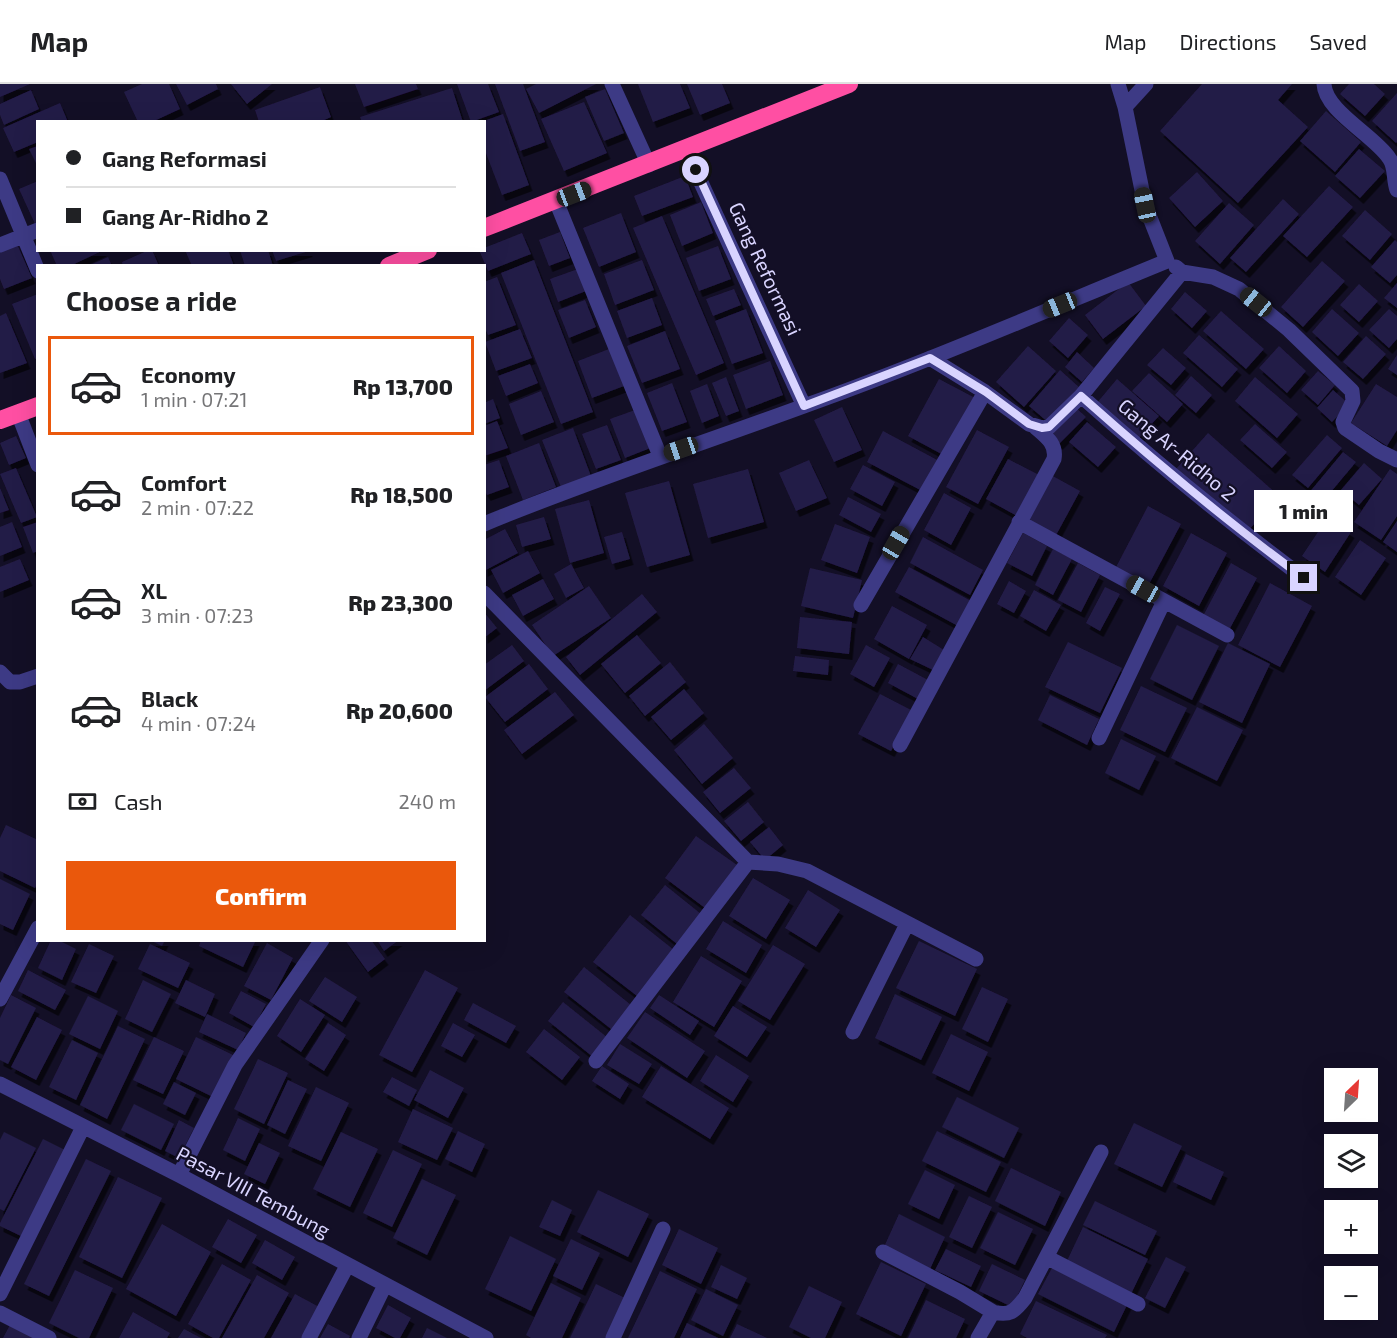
<!DOCTYPE html>
<meta charset="utf-8">
<style>
body{margin:0;font-family:"Exo 2",sans-serif;background:#f2f2f2;color:#202124;height:100vh;display:flex;flex-direction:column;font-size:22px;white-space:nowrap}
*{box-sizing:border-box;margin:0}
p{font-size:20px;color:#757577}
.icon{flex:none;width:33px;height:33px;fill:none;stroke:currentColor;stroke-width:2;stroke-linecap:round;stroke-linejoin:round}
.map{position:relative;flex:1;overflow:hidden}
.drawer{position:absolute;left:36px;top:180px;width:450px;height:678px;display:flex;flex-direction:column;background:#fff;border-radius:0px;box-shadow:0 6px 24px #0002}
.drawer>*{flex:none}
.hud{position:absolute;left:36px;top:36px;width:450px;height:132px;border-radius:0px;box-shadow:0 6px 24px #0002;display:grid;align-content:center;height:132px;padding:0 30px;background:#fff}
.needle{width:39px;rotate:25deg}
.fabs{position:absolute;left:1324px;top:984px;display:grid;gap:12px}
.fabs a{display:grid;place-items:center;width:54px;height:54px;border-radius:0px;background:#fff;box-shadow:0 6px 24px #0002;font-size:30px}
.end{position:absolute;width:27px;height:27px;margin:-14px;border:8px solid #d9d4ff;background:#111;box-shadow:0 0 0 3px #111}
.from{border-radius:50%}
.bubble{position:absolute;height:42px;border-radius:0px;background:#fff;box-shadow:0 6px 24px #0002;font-size:20px;font-weight:800;line-height:42px;text-align:center}
.car{position:absolute;width:18px;height:36px;margin:-18px -9px;border-radius:8px;box-shadow:0 0 4px 2px #0007;background:linear-gradient(#222 24%,#8ab4d8 0 40%,#222 0 76%,#8ab4d8 0 86%,#222 0)}
.hud b{display:flex;align-items:center;gap:21px;height:57px;font-size:22px}
.hud b+b{border-top:2px solid #e0e0e0}
.hud i{width:15px;height:15px;background:#202124}
ul{padding:0;list-style:none}
li{display:flex;align-items:center;gap:18px;height:99px;margin:0 12px 9px;padding:0 18px;border:3px solid transparent;border-radius:0px}
li div{flex:1}
li b{display:block;font-size:22px}
li em{font-style:normal;font-weight:800}
li.on{border-color:#ea580c}
li>.icon{width:54px;height:54px;stroke-width:1.5}
h2{padding:0 30px;font-size:27px;line-height:72px}
.pay{display:flex;align-items:center;gap:15px;height:66px;padding:0 30px;font-size:22px}
.pay p{margin-inline-start:auto}
.primary-button{display:flex;gap:12px;margin-top:auto;padding:12px 30px}
.primary-button a{flex:1;height:69px;border-radius:0px;background:#ea580c;color:#fff;font-size:24px;font-weight:800;line-height:69px;text-align:center}
header{display:flex;align-items:center;gap:36px;box-sizing:border-box;height:84px;padding:0 30px;background:#fff;border-bottom:2px solid #e0e0e0}
header strong{font-size:28px}
nav{display:flex;gap:33px;margin-inline-start:auto;font-size:21px}
.map>svg:first-child{display:block}
.building{fill:#241b47;filter:url(#shadow)}
.lines{fill:none;stroke-linecap:round;stroke-linejoin:round}
.minor{stroke:#3d3a85;stroke-width:15}
.highway{stroke:#ff4fa3;stroke-width:18}
.route{stroke:#d9d4ff;stroke-width:8}
.labels{text-anchor:middle;stroke-width:4.5;stroke-linejoin:round;paint-order:stroke}
.street-label{font-size:20px;fill:#d9d4ff;stroke:#130f26}
</style>
<header>
<strong>Map</strong>
<nav><a>Map</a><a>Directions</a><a>Saved</a></nav>
</header>
<div class="map">
<svg width="1397" height="1254" viewBox="0 0 1397 1254">
<defs>
<filter id="shadow"><feDropShadow dx="3.5" dy="6" stdDeviation="0" flood-color="#0009"/></filter>
</defs>
<rect width="100%" height="100%" fill="#130f26"/>
<!-- building -->
<path class="building" d="M0,0H30L0,13Z
M142,0H169L180,25L152,38H138L124,8Z
M176,0H216L218,5L187,21Z
M231,0H272L247,20Z
M355,0H416L418,5L364,23Z
M457,0H488L499,28L471,38Z
M495,0H523L545,58L520,67Z
M536,0H596L539,29L526,5Z
M638,0H680L690,24L653,38Z
M687,0H722L730,19L700,31Z
M1202,0H1292L1278,16L1308,43L1238,119L1160,47Z
M1349,0H1374L1385,10L1365,32L1340,10Z
M320,3L331,33L320,38H259L255,26Z
M452,4L463,38H362L360,33Z
M605,5L624,49L604,57L585,13Z
M31,6L39,25L4,41L0,31V20Z
M1397,9V58L1396,59L1372,37Z
M584,18L607,69L564,87L541,35Z
M60,19L68,38H38V58L14,68L3,44Z
M1326,27L1361,58L1335,88L1300,57Z
M503,30L529,101L502,111L484,64V37Z
M38,62V83L29,65Z
M1359,65L1385,87L1360,114L1335,92Z
M1197,88L1223,117L1195,143L1169,114Z
M685,92L693,113L642,132L634,112Z
M38,97V141L36,142L19,105Z
M1329,102L1353,123L1307,173L1283,152Z
M1283,115L1299,130L1246,188L1230,174Z
M701,118L713,149L682,162L670,131Z
M1229,119L1254,141L1220,180L1195,157Z
M1365,126L1392,150L1370,176L1342,152Z
M621,129L636,168L599,183L583,144Z
M662,132L724,279L696,291L633,144Z
M560,148L570,174L549,182L539,156Z
M522,149L531,170L488,187L479,166H484V164Z
M1395,156L1397,158V191L1390,199L1371,183Z
M17,160L32,194L4,205L0,195V167Z
M718,162L731,195L699,207L686,174Z
M50,166H104L70,182H57Z
M149,166H152L159,182H123L122,178Z
M185,166H228L234,182H192Z
M240,166H268L273,182H245Z
M272,166H309V167L276,177Z
M108,173L112,182H88Z
M534,176L593,328L561,340L501,189Z
M642,176L654,206L615,221L604,190Z
M1322,177L1345,197L1303,243L1281,223Z
M578,185L586,207L558,218L550,195Z
M497,193L516,241L488,251L484,242V198Z
M1128,198L1146,222L1103,255L1085,231Z
M1397,199V224L1384,214Z
M1359,200L1378,217L1359,238L1340,221Z
M734,205L741,221L713,232L706,215Z
M1185,208L1207,227L1192,244L1171,225Z
M38,210V274L35,275L12,220Z
M652,214L662,241L627,254L617,227Z
M585,216L596,243L569,254L558,226Z
M746,225L763,269L732,280L715,237Z
M1332,225L1359,249L1338,272L1312,248Z
M1389,225L1397,232V255L1389,264L1369,246Z
M1221,227L1264,265L1246,285L1203,247Z
M6,229L27,279L0,289V232Z
M1069,234L1088,251L1068,274L1049,257Z
M520,245L532,274L496,287L485,258Z
M665,247L680,285L642,299L627,262Z
M1199,251L1238,285L1222,303L1183,269Z
M1366,252L1386,270L1363,295L1343,278Z
M1028,262L1056,287L1024,323L996,298Z
M1279,262L1306,287L1287,309L1259,284Z
M1163,264L1186,284L1171,301L1147,281Z
M609,265L624,302L592,314L578,277Z
M1077,268L1094,284L1082,298L1065,283Z
M1397,271V291L1388,285Z
M770,277L783,311L746,325L733,291Z
M530,280L538,299L506,312L498,292Z
M1060,286L1081,305L1050,340L1029,322Z
M1318,287L1335,301L1318,321L1301,306Z
M1149,289L1183,320L1167,338L1132,307Z
M1191,292L1212,311L1196,329L1175,311Z
M726,293L739,327L726,332L712,299Z
M1255,293L1298,330L1277,354L1235,317Z
M939,295L977,315L947,373L908,352Z
M1117,295L1159,332L1137,356L1096,320Z
M672,299L687,338L662,347L647,309Z
M707,300L719,332L702,339L690,307Z
M1376,300L1397,313V346L1387,362L1351,339Z
M1333,306L1349,320L1332,338L1317,324Z
M541,307L554,338L521,351L509,320Z
M493,315L500,334L484,340V319Z
M1074,322L1086,333L1059,360L1048,350Z
M842,323L862,366L834,378L814,336Z
M638,325L653,363L625,374L610,335Z
M497,337L508,364L484,372V342Z
M1087,338L1116,363L1098,383L1069,358Z
M1255,340L1287,368L1272,384L1240,356Z
M607,341L621,376L596,385L582,350Z
M573,344L591,392L561,403L542,356Z
M977,346L1009,363L978,420L946,403Z
M883,347L941,378L924,408L867,378Z
M1208,349L1279,412L1248,447L1176,385Z
M1327,351L1342,364L1308,404L1292,391Z
M16,352L26,374L9,381L0,359Z
M539,359L556,403L523,416L506,372Z
M1343,368L1356,378L1320,421L1308,410Z
M1008,375L1041,392L1019,433L986,415Z
M499,376L509,403L487,411L484,406V381Z
M809,376L827,414L796,427L779,389Z
M1364,379L1382,395L1359,421L1341,406Z
M863,381L895,398L882,422L850,405Z
M16,384L37,433L21,439L0,390Z
M748,385L764,438L708,454L693,400Z
M1390,385L1397,390V432L1381,456L1354,438Z
M1051,391L1080,407L1054,455L1025,440Z
M669,397L690,471L647,483L625,409Z
M0,404L9,426L0,429Z
M944,409L971,424L951,461L924,446Z
M848,413L881,430L871,448L839,431Z
M589,416L604,469L570,479L555,425Z
M1148,422L1181,440L1147,504L1114,487Z
M544,433L551,455L522,463L516,441Z
M1328,433L1351,448L1325,488L1302,472Z
M1397,437V468L1383,458Z
M12,438L22,463L0,472V443Z
M38,438V467L33,469L23,443Z
M835,440L870,453L857,489L821,476Z
M505,445L518,469L484,487V456Z
M622,448L630,475L612,480L604,453Z
M1023,449L1047,462L1032,492L1007,479Z
M1191,449L1227,469L1199,522L1163,502Z
M923,453L983,486L970,511L910,479Z
M1360,456L1386,474L1361,511L1335,493Z
M1053,465L1072,475L1053,511L1035,501Z
M528,467L540,489L503,509L491,486Z
M20,475L29,496L0,508V483Z
M1078,479L1100,491L1081,528L1058,516Z
M1231,479L1257,494L1228,548L1202,534Z
M571,480L584,504L566,514L554,490Z
M909,483L971,517L958,542L895,508Z
M810,484L862,496L853,534L801,522Z
M543,495L554,515L523,532L512,511Z
M1009,497L1026,507L1014,529L997,520Z
M1270,499L1312,522L1280,583L1238,561Z
M589,502L611,534L553,572L532,541Z
M1105,503L1120,510L1100,547L1086,539Z
M1034,506L1061,521L1046,547L1020,532Z
M642,510L657,528L580,591L566,573Z
M892,522L927,541L909,575L874,555Z
M484,528L497,544L484,554Z
M800,533L852,538L849,570L797,564Z
M1177,541L1219,562L1192,616L1150,595Z
M637,551L661,579L625,609L601,580Z
M923,553L944,566L933,586L910,575Z
M1068,558L1122,584L1100,629L1045,603Z
M1228,559L1270,580L1242,639L1199,618Z
M512,561L524,577L484,607V581Z
M866,561L890,574L874,603L850,590Z
M795,572L829,576L828,591L793,587Z
M670,578L686,598L645,632L629,612Z
M529,580L548,605L505,638L485,613Z
M898,580L928,596L918,615L888,599Z
M1141,602L1187,624L1165,668L1120,646Z
M684,605L704,629L671,656L651,633Z
M555,608L574,631L522,670L504,646Z
M880,610L913,627L891,667L858,650Z
M1050,611L1099,635L1087,661L1038,636Z
M1197,623L1243,646L1217,697L1171,674Z
M704,640L733,674L702,700L674,666Z
M1121,655L1156,672L1139,706L1105,689Z
M734,684L751,704L720,729L703,708Z
M748,718L764,738L741,757L724,737Z
M6,741L38,756V799L35,804L0,787V754Z
M769,743L783,761L765,776L750,758Z
M696,752L737,781L705,824L665,794Z
M753,794L790,816L766,855L729,832Z
M0,795L30,810L13,846L0,840Z
M665,801L701,830L677,860L641,831Z
M808,806L840,826L816,863L785,844Z
M630,831L674,866L637,912L593,878Z
M723,837L762,861L746,889L706,865Z
M51,856H58L76,865L62,896L38,884Z
M150,856H165L162,862Z
M201,856H256L243,883L199,862Z
M345,856H371L385,875L368,888Z
M377,856H399L384,867Z
M919,857L977,885L955,932L896,904Z
M267,859L293,874L271,916L244,902Z
M89,860L114,872L96,909L71,898Z
M150,860L190,879L178,904L138,885Z
M773,861L805,880L770,936L738,917Z
M701,872L742,897L714,943L673,918Z
M584,883L631,921L611,945L564,908Z
M28,886L66,906L55,926L18,907Z
M425,886L458,904L412,988L379,971Z
M325,893L357,913L342,938L309,917Z
M143,896L171,910L152,948L125,935Z
M186,896L215,910L205,933L175,919Z
M982,903L1008,915L988,958L962,945Z
M241,907L266,920L254,943L229,929Z
M895,910L942,933L921,976L875,954Z
M11,911L36,924L8,980L0,976V934Z
M659,911L699,937L690,951L650,924Z
M88,912L118,927L100,965L69,950Z
M300,915L325,931L301,968L277,952Z
M563,918L608,954L593,973L548,937Z
M473,919L516,942L506,959L464,936Z
M733,922L767,943L747,973L714,952Z
M645,928L705,967L687,994L627,954Z
M207,930L246,949L238,966L199,948Z
M37,933L62,946L36,996L11,983Z
M328,939L346,951L324,987L305,975Z
M453,939L475,951L462,973L441,962Z
M118,942L145,955L107,1035L80,1021Z
M544,945L580,973L562,996L526,968Z
M951,950L988,968L969,1007L932,989Z
M154,953L184,967L163,1010L133,996Z
M196,953L235,972L215,1014L176,995Z
M72,956L98,969L76,1016L49,1003Z
M620,960L652,980L639,1000L607,981Z
M716,971L749,992L733,1018L700,997Z
M258,975L288,989L264,1040L234,1025Z
M602,982L629,1000L620,1015L592,997Z
M661,982L729,1024L710,1055L642,1013Z
M430,986L464,1004L448,1034L414,1016Z
M392,993L417,1006L409,1022L383,1008Z
M288,996L307,1005L285,1050L267,1041Z
M174,998L196,1009L185,1031L163,1020Z
M316,1003L349,1019L321,1077L288,1062Z
M957,1013L1019,1044L1004,1074L942,1043Z
M134,1020L174,1040L161,1066L121,1046Z
M413,1025L453,1044L437,1076L398,1058Z
M238,1034L260,1045L245,1077L223,1066Z
M179,1036L194,1044L179,1074L165,1067Z
M1134,1039L1182,1062L1162,1103L1114,1080Z
M458,1047L485,1060L472,1088L445,1075Z
M937,1047L1001,1078L986,1108L922,1077Z
M4,1048L36,1064L4,1127L0,1125V1056Z
M341,1048L378,1065L350,1123L313,1105Z
M43,1055L67,1067L23,1153L0,1142V1139Z
M259,1059L280,1069L265,1100L244,1090Z
M393,1066L422,1080L392,1143L363,1129Z
M1186,1070L1224,1088L1211,1116L1173,1098Z
M86,1075L111,1087L49,1212L24,1200Z
M1011,1084L1061,1108L1045,1142L995,1117Z
M925,1086L955,1101L939,1135L908,1120Z
M118,1093L162,1114L122,1194L79,1173Z
M422,1095L456,1111L427,1171L393,1154Z
M598,1106L649,1130L628,1173L577,1148Z
M969,1112L992,1123L972,1164L949,1153Z
M552,1116L572,1126L560,1152L539,1143Z
M1095,1117L1157,1147L1145,1171L1083,1141Z
M998,1128L1033,1145L1015,1181L980,1164Z
M899,1130L945,1153L930,1185L884,1163Z
M228,1135L257,1151L241,1179L212,1163Z
M162,1140L211,1168L176,1232L126,1205Z
M1083,1143L1148,1175L1131,1210L1066,1179Z
M679,1145L718,1164L701,1200L662,1181Z
M510,1152L556,1175L531,1227L485,1205Z
M571,1155L600,1169L582,1206L553,1192Z
M265,1156L295,1173L282,1196L252,1179Z
M946,1165L981,1182L971,1203L935,1186Z
M1166,1173L1186,1183L1165,1224L1145,1214Z
M881,1178L926,1200L901,1252L856,1230Z
M222,1180L251,1196L219,1254H213L188,1240Z
M992,1180L1025,1196L1012,1223L979,1207Z
M721,1181L747,1194L737,1215L711,1203Z
M1053,1182L1128,1219L1114,1248L1038,1210Z
M75,1186L113,1204L89,1254H79L49,1239Z
M660,1187L697,1205L674,1254H628Z
M257,1191L289,1209L264,1254H222Z
M551,1199L581,1214L562,1254H531L526,1251Z
M596,1200L627,1215L608,1254H570Z
M809,1202L842,1218L825,1254H811L789,1243Z
M706,1205L738,1221L723,1252L691,1236Z
M295,1210L321,1224L305,1254H271Z
M926,1216L965,1235L956,1254H908Z
M1036,1217L1107,1251L1105,1254H1027L1020,1250Z
M388,1221L411,1234L400,1254H395L376,1244Z
M133,1228L170,1249L167,1254H119Z
M11,1239L39,1254H3Z
M687,1239L718,1254H680Z
M328,1240L350,1252L349,1254H320Z
M737,1240L767,1254H730Z
M427,1244L447,1254H422Z
M184,1245L201,1254H178Z"/>
<g class="lines">
<!-- minor -->
<path class="minor" d="M612,0L649,81
M1118,0L1125,23L1145,121L1167,177
M1324,0C1325,27 1375,52 1389,74C1396,83 1393,95 1397,106
M1125,23L1146,0
M686,66L804,322
M0,95L38,187
M556,117L660,372
M0,161L38,146
M1176,183L1182,188L1213,193L1239,205L1289,246L1352,307L1353,317L1343,338L1345,344L1379,367L1397,376
M930,274L985,308L1029,340L1042,344L1049,343L1081,312L1182,188
M1081,312C1153,376 1226,436 1304,494
M18,329L38,381
M1019,438L1227,551
M484,440C590,396 698,361 804,322C927,278 1047,226 1167,177
M484,509L748,778L778,780L807,787L976,875
M861,521L985,308
M0,588L10,598H20L38,592
M1099,654L1164,517
M900,661L1054,375C1057,359 1045,352 1034,342
M0,915L38,844
M853,948L907,840
M596,977L748,778
M0,1000L179,1091L486,1254
M179,1091L235,981L322,856
M883,1168L960,1208L993,1228
M1048,1174L1138,1220
M0,1210L83,1043
M0,1229L49,1254
M309,1254L347,1182
M359,1254L385,1201
M613,1254L663,1145
M978,1254L993,1228C1010,1232 1014,1228 1025,1214L1101,1068"/>
<!-- highway -->
<path class="highway" d="M484,144L849,0
M389,182L428,166
M0,336L38,322"/>
</g>
<g class="lines">
<!-- route -->
<path class="route" d="M696,86L804,322L930,274L986,308L1029,340L1042,344L1049,343L1081,312C1153,376 1226,437 1304,494"/>
</g>
<g class="labels">
<!-- street labels -->
<g class="street-label">
<text transform="translate(765 185) rotate(65)" y="7">Gang Reformasi</text>
<text transform="translate(1177 366) rotate(40)" y="7">Gang Ar-Ridho 2</text>
<text transform="translate(253 1108) rotate(28)" y="7">Pasar VIII Tembung</text>
</g>
</g>
</svg>
<div class="fabs">
<a><svg class="needle" viewBox="-14 -14 28 28"><path d="M0-13l5 13h-10z" fill="#e53935"/><path d="M0 13l5-13h-10z" fill="#757577"/></svg></a>
<a><svg class="icon" aria-label="layers" viewBox="0 0 24 24"><path d="M12 4l9 5-9 5-9-5zM3 14l9 5 9-5"/></svg></a>
<a>+</a>
<a>−</a>
</div>
<i class="end from" style="left:696px;top:86px"></i>
<i class="end" style="left:1304px;top:494px"></i>
<div class="bubble" style="left:1254px;top:406px;width:99px">1 min</div>
<i class="car" style="left:574px;top:110px;rotate:69deg"></i>
<i class="car" style="left:1145px;top:121px;rotate:348deg"></i>
<i class="car" style="left:1256px;top:218px;rotate:309deg"></i>
<i class="car" style="left:1060px;top:221px;rotate:248deg"></i>
<i class="car" style="left:681px;top:365px;rotate:251deg"></i>
<i class="car" style="left:896px;top:459px;rotate:30deg"></i>
<i class="car" style="left:1143px;top:505px;rotate:299deg"></i>
<div class="hud">
<b><i class="from"></i>Gang Reformasi</b>
<b><i></i>Gang Ar-Ridho 2</b>
</div>
<section class="drawer">
<h2>Choose a ride</h2>
<ul>
<li class="on"><svg class="icon" aria-label="car" viewBox="0 0 24 24"><path d="M5 17H2v-5l4-1 3-4h7l3 4 3 1v5h-3M9 17h6M6 11h13"/><circle cx="7" cy="17" r="2"/><circle cx="17" cy="17" r="2"/></svg><div><b>Economy</b><p>1 min · 07:21</p></div><em>Rp 13,700</em></li>
<li><svg class="icon" aria-label="car" viewBox="0 0 24 24"><path d="M5 17H2v-5l4-1 3-4h7l3 4 3 1v5h-3M9 17h6M6 11h13"/><circle cx="7" cy="17" r="2"/><circle cx="17" cy="17" r="2"/></svg><div><b>Comfort</b><p>2 min · 07:22</p></div><em>Rp 18,500</em></li>
<li><svg class="icon" aria-label="car" viewBox="0 0 24 24"><path d="M5 17H2v-5l4-1 3-4h7l3 4 3 1v5h-3M9 17h6M6 11h13"/><circle cx="7" cy="17" r="2"/><circle cx="17" cy="17" r="2"/></svg><div><b>XL</b><p>3 min · 07:23</p></div><em>Rp 23,300</em></li>
<li><svg class="icon" aria-label="car" viewBox="0 0 24 24"><path d="M5 17H2v-5l4-1 3-4h7l3 4 3 1v5h-3M9 17h6M6 11h13"/><circle cx="7" cy="17" r="2"/><circle cx="17" cy="17" r="2"/></svg><div><b>Black</b><p>4 min · 07:24</p></div><em>Rp 20,600</em></li>
</ul>
<div class="pay"><svg class="icon" aria-label="cash" viewBox="0 0 24 24"><path d="M3 7h18v10H3z"/><circle cx="12" cy="12" r="2"/></svg>Cash<p>240 m</p></div>
<div class="primary-button"><a>Confirm</a></div>
</section>
</div>
